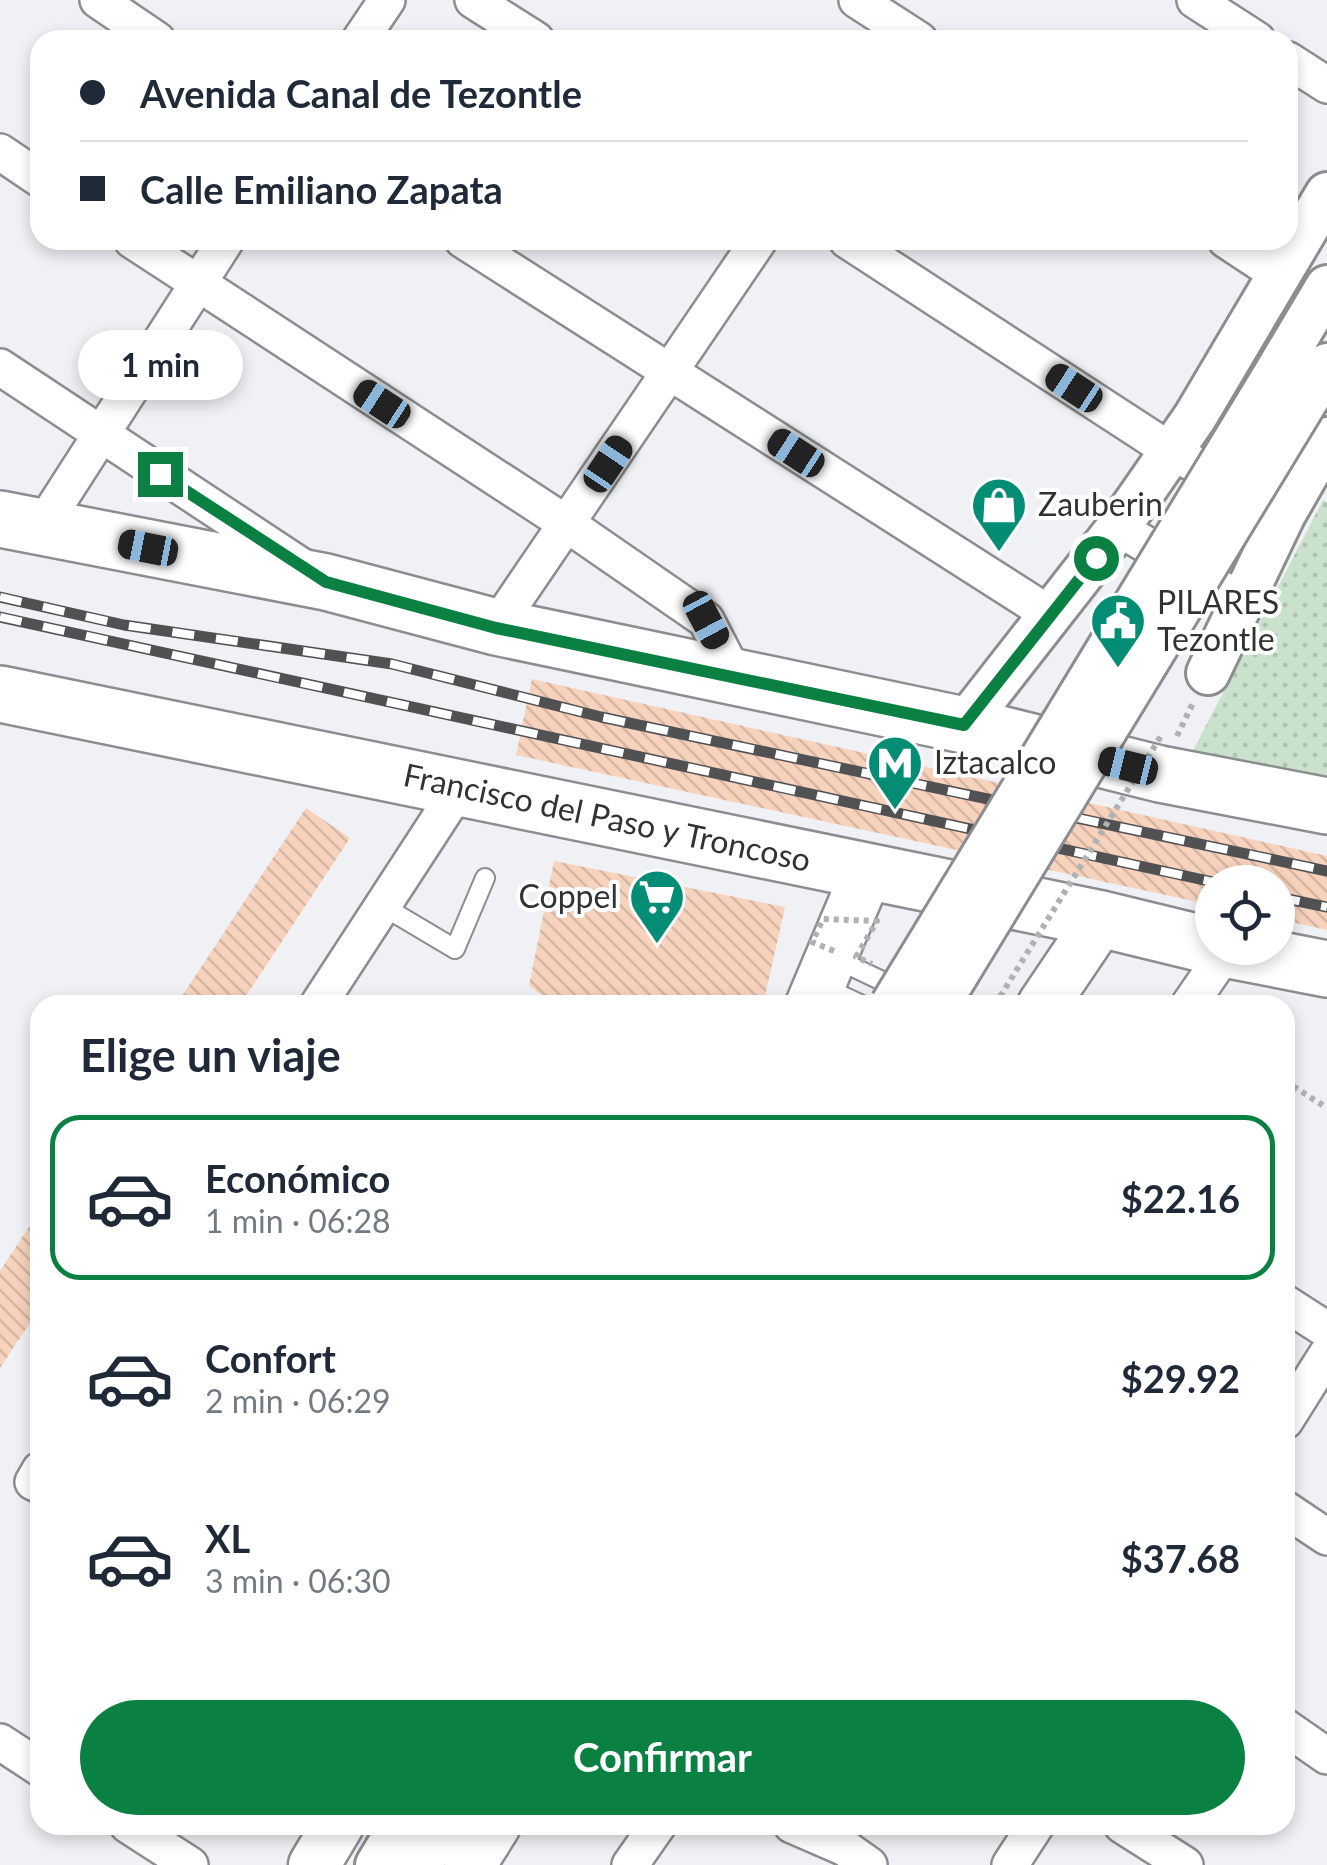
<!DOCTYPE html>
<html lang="es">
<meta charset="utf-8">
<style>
body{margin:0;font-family:Lato,sans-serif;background:#f6f6f7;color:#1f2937;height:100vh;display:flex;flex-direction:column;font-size:38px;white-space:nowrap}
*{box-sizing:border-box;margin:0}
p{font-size:32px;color:#747a83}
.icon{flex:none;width:55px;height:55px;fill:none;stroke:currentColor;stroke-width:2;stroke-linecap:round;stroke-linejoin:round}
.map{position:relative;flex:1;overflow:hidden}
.drawer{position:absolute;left:30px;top:995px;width:1265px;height:840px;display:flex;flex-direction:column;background:#fff;border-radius:30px;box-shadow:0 5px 15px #0003}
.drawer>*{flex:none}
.banner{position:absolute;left:30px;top:30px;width:1268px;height:220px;border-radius:30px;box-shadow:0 5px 15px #0003;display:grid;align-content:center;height:220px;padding:0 50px;background:#fff}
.controls{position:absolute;left:1195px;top:865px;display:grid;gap:20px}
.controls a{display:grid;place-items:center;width:100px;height:100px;border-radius:50%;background:#fff;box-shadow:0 5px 15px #0003;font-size:50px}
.end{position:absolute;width:45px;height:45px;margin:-22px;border:12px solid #0b8043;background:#fff;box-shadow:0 0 0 5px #fff}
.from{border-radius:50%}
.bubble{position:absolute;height:70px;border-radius:35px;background:#fff;box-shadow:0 5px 15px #0003;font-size:32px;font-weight:700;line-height:70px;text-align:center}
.car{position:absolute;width:30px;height:60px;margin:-30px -15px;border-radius:12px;box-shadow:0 0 8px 2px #0007;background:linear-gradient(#222 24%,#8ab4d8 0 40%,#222 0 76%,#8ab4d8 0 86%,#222 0)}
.banner b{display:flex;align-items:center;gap:35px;height:95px;font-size:38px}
.banner b+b{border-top:2px solid #e0e1e3}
.banner i{width:25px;height:25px;background:#1f2937}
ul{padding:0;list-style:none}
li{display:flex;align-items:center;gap:30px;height:165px;margin:0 20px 15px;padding:0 30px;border:5px solid transparent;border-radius:30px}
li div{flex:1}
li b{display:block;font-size:38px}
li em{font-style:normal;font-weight:700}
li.active{border-color:#0b8043}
li>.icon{width:90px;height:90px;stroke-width:1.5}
h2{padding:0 50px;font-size:45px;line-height:120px}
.action{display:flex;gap:20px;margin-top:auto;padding:20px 50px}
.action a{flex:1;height:115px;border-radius:60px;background:#0b8043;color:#fff;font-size:40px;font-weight:700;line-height:115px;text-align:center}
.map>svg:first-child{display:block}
.grass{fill:url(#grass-dots)}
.building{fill:url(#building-back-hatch)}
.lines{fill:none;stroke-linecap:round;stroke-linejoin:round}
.service-casing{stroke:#8c8d90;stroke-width:22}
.minor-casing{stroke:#8c8d90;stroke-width:40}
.tertiary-casing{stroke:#8c8d90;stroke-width:48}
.secondary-casing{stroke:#8c8d90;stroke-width:55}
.primary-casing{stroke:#8c8d90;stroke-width:60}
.path{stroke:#b0b1b3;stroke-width:6;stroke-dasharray:5 5;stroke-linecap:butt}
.service{stroke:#fff;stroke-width:18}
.minor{stroke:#fff;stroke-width:35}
.tertiary{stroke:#fff;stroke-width:42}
.secondary{stroke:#fff;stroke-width:50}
.primary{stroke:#fff;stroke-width:55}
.rail-casing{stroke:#515153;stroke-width:11}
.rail{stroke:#feffff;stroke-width:8;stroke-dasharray:22;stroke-linecap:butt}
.tertiary-bridge-casing{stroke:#8c8d90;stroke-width:48;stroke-linecap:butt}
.path-bridge{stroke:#b0b1b3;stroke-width:6;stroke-dasharray:5 5;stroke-linecap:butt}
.tertiary-bridge{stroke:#fff;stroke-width:42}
.route{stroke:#0b8043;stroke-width:12}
.labels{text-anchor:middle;stroke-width:8;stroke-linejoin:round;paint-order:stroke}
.poi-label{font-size:32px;fill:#323233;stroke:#feffff;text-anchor:start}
.street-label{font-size:32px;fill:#323233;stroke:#feffff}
</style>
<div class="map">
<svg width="1327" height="1865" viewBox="0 0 1327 1865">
<defs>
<pattern id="grass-dots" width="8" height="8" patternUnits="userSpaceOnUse" patternTransform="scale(2.5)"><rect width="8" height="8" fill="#cae1cb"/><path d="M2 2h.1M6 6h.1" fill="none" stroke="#aec2af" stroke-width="1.8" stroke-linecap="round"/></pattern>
<pattern id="building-back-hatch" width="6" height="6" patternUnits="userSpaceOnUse" patternTransform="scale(2.5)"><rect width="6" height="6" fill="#f7d3bd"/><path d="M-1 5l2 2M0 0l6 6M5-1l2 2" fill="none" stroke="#d4b6a3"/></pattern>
</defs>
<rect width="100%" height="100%" fill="#f0f1f4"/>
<!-- grass -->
<path class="grass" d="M1323,500L1327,502V795L1183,770Z"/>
<!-- building -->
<path class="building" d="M532,679L1327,856V930L1278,919V882H1212V905L516,755Z
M306,808L350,838L240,1005H176Z
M554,861L785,907L763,1005H557L529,986Z
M40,1210V1308L0,1368V1271Z"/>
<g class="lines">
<!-- service casing -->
<g class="service-casing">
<path id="service" d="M381,905L455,949L485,878
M832,957L903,991
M821,986L862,1005"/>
</g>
<!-- minor casing -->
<g class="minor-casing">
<path id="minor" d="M98,0L157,40
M473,0L536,40
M857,0L919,40
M1195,0L1257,40
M360,40L387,0
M1288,60L1327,85
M0,152L40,179
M132,240L567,524L706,620L735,676
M463,240L1051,615
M847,240L1171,451L1234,486
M1226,240L1279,275
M0,367L304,568
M41,528L226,240
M1118,528L1242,601
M496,627L759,240
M318,1005L460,787
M1189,1005L1227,950
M1285,1303L1327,1330
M1285,1421L1327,1354
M40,1470L33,1482L40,1485
M1285,1509L1327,1537
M1285,1727L1327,1756
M0,1742L40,1768
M128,1825L190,1865
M792,1825L845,1848L869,1865
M1122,1825L1185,1865
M630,1865L658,1825
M1010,1865L1036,1825"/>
</g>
<!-- tertiary casing -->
<g class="tertiary-casing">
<path id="tertiary" d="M1271,381L1327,287
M1307,399L1327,365
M1208,673L1284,514L1327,439
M964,725L1118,528L1195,417L1327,194
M377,1865L401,1825
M420,1865L444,1825"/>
</g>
<!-- secondary casing -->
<g class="secondary-casing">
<path id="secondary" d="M811,1005L867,872
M1043,1005L1101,919
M314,1865L338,1825
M470,1865L495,1825"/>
</g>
<!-- primary casing -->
<g class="primary-casing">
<path id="primary" d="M0,519L326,582L496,627L964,725L1160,774L1327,806
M0,694L1101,919L1212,946
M1219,948L1327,969"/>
</g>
<!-- path -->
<path class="path" d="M1177,736L1193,703
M1285,1081L1327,1108"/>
<!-- service -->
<use href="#service" class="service"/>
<!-- minor -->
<use href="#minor" class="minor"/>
<!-- tertiary -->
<use href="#tertiary" class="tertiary"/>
<!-- secondary -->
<use href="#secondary" class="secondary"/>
<!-- primary -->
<use href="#primary" class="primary"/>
<!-- rail casing -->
<g class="rail-casing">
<path id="rail" d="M0,597L124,625L392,664L601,717L1327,871
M0,617L1213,882
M1278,897L1327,907"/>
</g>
<!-- rail -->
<use href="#rail" class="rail"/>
<!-- tertiary-bridge casing -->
<g class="tertiary-bridge-casing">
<path id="tertiary-bridge" d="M892,1005L1271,381
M938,1005L1307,399"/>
</g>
<!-- path-bridge -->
<path class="path-bridge" d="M834,951L812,942L823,919L877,921L856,957L872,964
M995,1005L1161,736"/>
<!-- tertiary-bridge -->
<use href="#tertiary-bridge" class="tertiary-bridge"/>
</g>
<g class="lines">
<!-- route -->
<path class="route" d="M160,474L326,582L496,628L964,725L1096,558"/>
</g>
<!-- icons -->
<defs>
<g id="shop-pin" transform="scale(2.875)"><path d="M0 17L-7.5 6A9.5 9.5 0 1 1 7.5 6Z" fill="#038d75" stroke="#feffff"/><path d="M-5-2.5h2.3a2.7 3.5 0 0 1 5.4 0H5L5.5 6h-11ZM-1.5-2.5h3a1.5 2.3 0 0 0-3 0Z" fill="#fff"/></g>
<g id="civic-pin" transform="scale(2.875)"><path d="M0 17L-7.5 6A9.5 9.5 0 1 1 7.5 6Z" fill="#038d75" stroke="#feffff"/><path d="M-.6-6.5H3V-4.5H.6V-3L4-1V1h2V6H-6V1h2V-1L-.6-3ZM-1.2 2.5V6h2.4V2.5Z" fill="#fff"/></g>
<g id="metro-pin" transform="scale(2.875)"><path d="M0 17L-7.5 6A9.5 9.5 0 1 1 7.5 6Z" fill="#038d75" stroke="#feffff"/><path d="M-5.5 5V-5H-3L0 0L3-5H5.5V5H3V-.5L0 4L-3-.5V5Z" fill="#fff"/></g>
<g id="supermarket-pin" transform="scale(2.875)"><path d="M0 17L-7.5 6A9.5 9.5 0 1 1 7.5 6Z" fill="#038d75" stroke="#feffff"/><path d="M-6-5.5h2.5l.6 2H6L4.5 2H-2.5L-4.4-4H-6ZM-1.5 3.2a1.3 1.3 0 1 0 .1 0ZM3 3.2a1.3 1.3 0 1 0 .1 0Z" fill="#fff"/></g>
</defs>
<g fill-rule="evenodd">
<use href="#shop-pin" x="999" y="505"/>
<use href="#civic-pin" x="1118" y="621"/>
<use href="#metro-pin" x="895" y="763"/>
<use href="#supermarket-pin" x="657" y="897"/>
</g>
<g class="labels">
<!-- poi labels -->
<g class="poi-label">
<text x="1038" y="516">Zauberin</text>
<text x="1157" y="614">PILARES<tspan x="1157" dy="37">Tezontle</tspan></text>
<text x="934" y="774">Iztacalco</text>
<text x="618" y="908" text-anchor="end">Coppel</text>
</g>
<!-- street labels -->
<g class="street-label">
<text transform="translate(607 818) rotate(12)" y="11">Francisco del Paso y Troncoso</text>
</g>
</g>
</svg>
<div class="controls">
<a><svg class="icon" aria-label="locate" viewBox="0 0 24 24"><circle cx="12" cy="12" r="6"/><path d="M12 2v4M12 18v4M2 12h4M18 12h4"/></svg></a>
</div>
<i class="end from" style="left:1096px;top:558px"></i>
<i class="end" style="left:160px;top:474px"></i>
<div class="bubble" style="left:78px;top:330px;width:165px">1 min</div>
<i class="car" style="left:1074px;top:388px;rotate:303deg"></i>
<i class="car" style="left:382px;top:404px;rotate:303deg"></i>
<i class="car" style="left:796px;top:453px;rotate:303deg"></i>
<i class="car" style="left:608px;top:464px;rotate:34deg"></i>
<i class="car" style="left:148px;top:548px;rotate:281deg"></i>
<i class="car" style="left:706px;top:620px;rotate:152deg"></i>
<i class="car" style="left:1128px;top:766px;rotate:284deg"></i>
<div class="banner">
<b><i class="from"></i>Avenida Canal de Tezontle</b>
<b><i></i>Calle Emiliano Zapata</b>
</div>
<section class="drawer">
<h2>Elige un viaje</h2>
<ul>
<li class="active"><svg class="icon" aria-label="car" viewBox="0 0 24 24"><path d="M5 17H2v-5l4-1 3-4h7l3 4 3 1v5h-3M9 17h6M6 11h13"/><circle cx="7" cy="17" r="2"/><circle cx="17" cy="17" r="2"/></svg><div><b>Económico</b><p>1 min · 06:28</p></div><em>$22.16</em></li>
<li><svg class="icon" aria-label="car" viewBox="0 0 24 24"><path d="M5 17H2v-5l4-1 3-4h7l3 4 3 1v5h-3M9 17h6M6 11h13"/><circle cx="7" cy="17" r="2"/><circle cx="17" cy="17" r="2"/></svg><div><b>Confort</b><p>2 min · 06:29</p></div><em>$29.92</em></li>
<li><svg class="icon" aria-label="car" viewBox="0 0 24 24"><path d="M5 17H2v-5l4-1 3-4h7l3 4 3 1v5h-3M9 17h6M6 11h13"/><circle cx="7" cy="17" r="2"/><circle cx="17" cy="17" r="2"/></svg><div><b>XL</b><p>3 min · 06:30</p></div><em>$37.68</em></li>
</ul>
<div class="action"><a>Confirmar</a></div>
</section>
</div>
